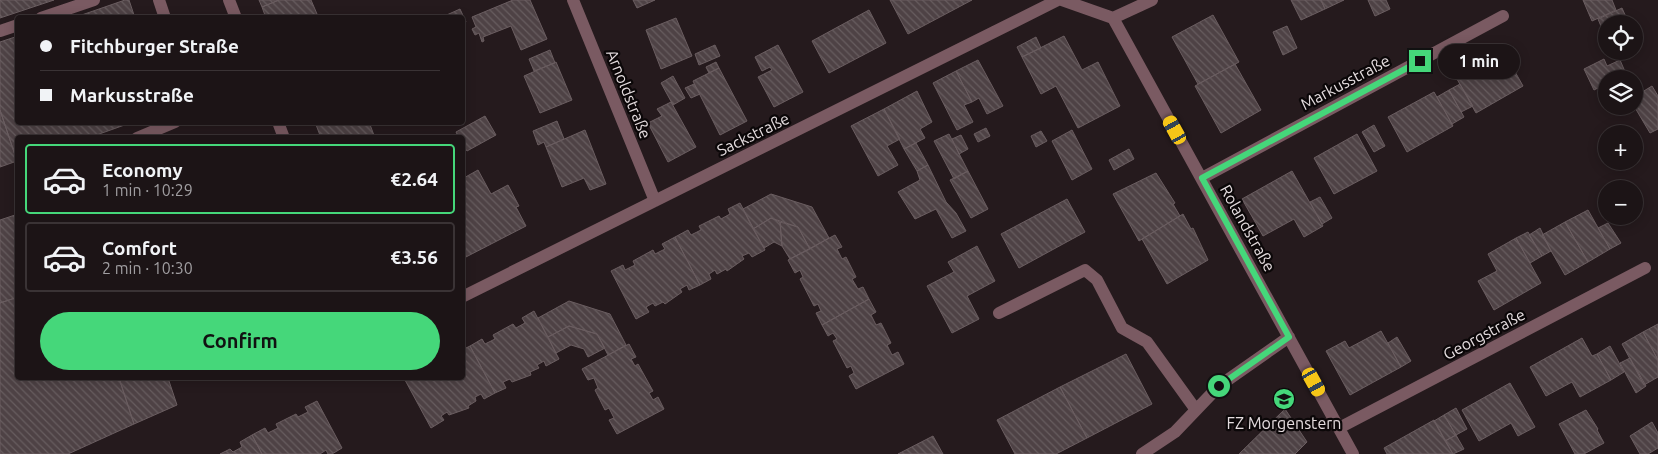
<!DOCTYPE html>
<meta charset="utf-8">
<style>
body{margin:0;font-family:Ubuntu,sans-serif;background:#292123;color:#f1f3f6;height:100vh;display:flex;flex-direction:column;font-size:19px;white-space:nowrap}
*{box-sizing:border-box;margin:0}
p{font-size:16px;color:#a09ea1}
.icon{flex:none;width:28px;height:28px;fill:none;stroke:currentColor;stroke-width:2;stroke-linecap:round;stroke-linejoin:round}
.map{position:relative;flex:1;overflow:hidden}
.sheet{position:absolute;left:15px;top:135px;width:450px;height:245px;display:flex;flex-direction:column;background:#1c1416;border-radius:5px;box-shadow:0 2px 12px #0003,0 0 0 1px #3a3335}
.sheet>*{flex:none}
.hud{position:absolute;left:15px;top:15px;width:450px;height:110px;border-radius:5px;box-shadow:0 2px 12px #0003,0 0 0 1px #3a3335;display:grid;align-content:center;height:110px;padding:0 25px;background:#1c1416}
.fabs{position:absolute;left:1598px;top:15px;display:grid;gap:10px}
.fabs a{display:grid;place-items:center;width:45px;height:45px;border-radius:50%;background:#1c1416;box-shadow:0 2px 12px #0003,0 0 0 1px #3a3335;font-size:25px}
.end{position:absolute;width:22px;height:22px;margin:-11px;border:6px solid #45d77a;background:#111;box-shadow:0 0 0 2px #111}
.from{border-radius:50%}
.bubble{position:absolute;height:35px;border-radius:18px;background:#1c1416;box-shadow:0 2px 12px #0003,0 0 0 1px #3a3335;font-size:16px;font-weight:600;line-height:35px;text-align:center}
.car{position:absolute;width:15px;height:30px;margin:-15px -8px;border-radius:6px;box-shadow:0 0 4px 1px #0007;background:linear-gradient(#f5c518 24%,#345 0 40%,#f5c518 0 76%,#345 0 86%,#f5c518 0)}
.hud b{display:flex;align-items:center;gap:18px;height:48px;font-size:19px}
.hud b+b{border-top:1px solid #3a3335}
.hud i{width:12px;height:12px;background:#f1f3f6}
ul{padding:9px 0 0;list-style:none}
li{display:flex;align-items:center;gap:15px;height:70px;margin:0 10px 8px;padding:0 15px;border:2px solid #3a3335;border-radius:5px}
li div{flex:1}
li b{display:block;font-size:19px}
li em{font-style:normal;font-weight:600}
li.on{border-color:#45d77a}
li>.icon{width:45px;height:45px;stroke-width:1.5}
.primary-button{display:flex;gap:10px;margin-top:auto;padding:10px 25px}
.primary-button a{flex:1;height:58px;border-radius:30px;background:#45d77a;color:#111;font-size:20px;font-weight:600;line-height:58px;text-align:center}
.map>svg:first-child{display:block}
.building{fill:url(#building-back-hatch);stroke:#6a5d60}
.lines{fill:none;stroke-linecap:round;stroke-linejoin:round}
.minor{stroke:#7a5a62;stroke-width:12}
.route{stroke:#45d77a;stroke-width:6}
.labels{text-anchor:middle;stroke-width:4.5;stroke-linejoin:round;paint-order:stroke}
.street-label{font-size:16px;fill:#e5dddf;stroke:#0b0708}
.poi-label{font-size:16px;fill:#e5dddf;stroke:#0b0708}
</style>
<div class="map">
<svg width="1658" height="454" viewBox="0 0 1658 454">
<defs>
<pattern id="building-back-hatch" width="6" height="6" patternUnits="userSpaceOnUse" patternTransform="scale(1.25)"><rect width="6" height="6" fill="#4e4245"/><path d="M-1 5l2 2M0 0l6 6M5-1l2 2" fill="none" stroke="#675d5f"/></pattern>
</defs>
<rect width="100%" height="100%" fill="#251a1d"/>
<!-- building -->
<path class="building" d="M0,0H54L0,18Z
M125,0H129L135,18H73Z
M259,0H279L262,7Z
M279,0H311L317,14L309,18H266L262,7Z
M513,0H530L547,39L521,50L511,26L483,37L484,41L482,42L479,33L475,35L472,29L476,27L472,17Z
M633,0H655L637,8Z
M890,0H972L908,34Z
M1291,0H1321L1325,9L1301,20Z
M1321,0H1344L1325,9Z
M1368,0H1386L1390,9L1375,16Z
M1583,0H1612L1616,10L1592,21Z
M1622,8L1629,24H1606V38L1598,19Z
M460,9L466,22L462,23V18H440Z
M869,10L886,43L829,73L812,41Z
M1213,15L1239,62L1198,84L1172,37Z
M676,18L692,56L661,69L646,30Z
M1287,26L1297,48L1283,55L1273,32Z
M18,36V122H133L88,138H18L17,161L0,110V42Z
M1064,36L1082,70L1098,62L1120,106L1078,128L1056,86L1041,94L1022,57Z
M1036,37L1041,48L1022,57L1017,47Z
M715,45L720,56L699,65L695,54Z
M778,45L803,92L774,107L758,77L772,70L770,67L762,71L755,57Z
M550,50L555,63L534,71L529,59Z
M1504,52L1523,86L1476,113L1457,79Z
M1604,59L1607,66L1620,60L1626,74L1617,79H1606V84L1594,90L1584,69Z
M978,60L1003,106L987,114L979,98L972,102L956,71Z
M556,62L572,100L540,113L524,76Z
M716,62L719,68L709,73L706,67Z
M1235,64L1261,110L1221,133L1195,86Z
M719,68L747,121L720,135L693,81Z
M956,71L972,102L964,105L973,122L957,130L933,83Z
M673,76L685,98L673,105L661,83Z
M694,84L700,94L691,98L685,88Z
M1460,84L1473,106L1461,112L1449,90Z
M1652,86L1658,96V129L1650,133L1634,106V97Z
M1449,90L1464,117L1452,124L1437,97Z
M917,91L932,122L920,129L925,138L904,149L884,109Z
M1434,92L1453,126L1407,152L1388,117Z
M671,102L696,147L668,162L648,123L662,116L657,109Z
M884,109L900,139L887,146L898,165L878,176L851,126Z
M0,110L17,161L0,167Z
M485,116L496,135L467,151L462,144V138H459L456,132Z
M557,121L564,139L546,147L544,142L538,145L533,131Z
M315,122H369L375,138H321Z
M1374,125L1385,146L1374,152L1362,132Z
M986,128L990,136L978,142L974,134Z
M585,130L606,184L590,190L584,178L562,187L546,147Z
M1072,130L1092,169L1072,180L1052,141Z
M1041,131L1047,141L1036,147L1031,136Z
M949,134L968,171L954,179L934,141Z
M1357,134L1377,171L1334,194L1314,158Z
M961,135L968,149L959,154L952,139Z
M916,143L928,165L917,171L904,149Z
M1129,149L1134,159L1114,170L1109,160Z
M928,165L946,202L956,213L966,231L952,238L936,209L915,219L898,192L920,180L917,171Z
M478,170L491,194L508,185L519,206L516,207L526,226L462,259V179Z
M968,171L988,209L971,218L950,180Z
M1292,171L1323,226L1304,237L1294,219L1263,236L1242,199Z
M1156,173L1175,203L1173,204L1180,216L1139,241L1113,194Z
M771,194L812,207L829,238L810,249L798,227L771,218L753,229L743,209Z
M1320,197L1332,218L1322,224L1310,202Z
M1067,199L1085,232L1019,268L1001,234Z
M740,203L765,250L752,257L749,253L742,256L744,259L727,271L726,269L717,274L715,270L709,274L711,279L700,285L675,237L688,230L691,235L701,230L699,226L719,216L721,219L730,214L728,209Z
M1588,210L1610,249L1588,262L1565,222Z
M18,214V297L0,303V220Z
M1183,214L1191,229L1193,228L1208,260L1167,284L1142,239Z
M771,218L780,222L782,246L774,242L764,248L753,229Z
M780,222L798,227L810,249L790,259L782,246Z
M1565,222L1588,262L1565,275L1542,235Z
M1608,223L1621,243L1610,249L1598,228Z
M1540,228L1551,251L1542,256L1529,235Z
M1528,232L1542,256L1530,263L1516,238Z
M835,235L842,247L837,249L842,259L846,257L856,277L852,279L858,289L863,287L869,299L822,325L816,313L821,311L818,304L814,306L800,279L803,277L800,270L795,273L788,260Z
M675,237L700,285L689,290L687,285L680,289L682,292L665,304L663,302L655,306L653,303L646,307L649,312L636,319L611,271L623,265L625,270L635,265L633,261L653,250L655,254L665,249L662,244Z
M1516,238L1541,283L1494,310L1478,281L1497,271L1488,254Z
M977,246L995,281L967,296L979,319L952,333L927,286L954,272L948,262Z
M18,297V378H119L134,424L68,454H0V303Z
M869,299L876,312L871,315L876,325L881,323L891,343L887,345L892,355L898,352L904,364L856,389L849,376L854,373L851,366L847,368L833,341L837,339L833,333L828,336L822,325Z
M569,301L610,314L626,345L608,355L597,334L569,326L548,337L538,318Z
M534,311L559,359L546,366L544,361L537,365L539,368L530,372L531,375L512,382L510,379L503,382L506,388L495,393L470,346L482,339L485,344L495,339L493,335L513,324L516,328L525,323L522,318Z
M1658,324V360L1643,332Z
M569,326L597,334L605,348L588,357L584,349L571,345L556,353L548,337Z
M1381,331L1401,367L1350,395L1326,351L1345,341L1349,348Z
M1643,332L1658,360V377L1644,385L1622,344Z
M1397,337L1411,361L1401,367L1388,343Z
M1582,338L1592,356L1597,354L1611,380L1580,397L1572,382L1546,396L1530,367Z
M629,344L636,357L631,359L635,366L638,364L653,391L649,393L653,400L658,397L664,409L617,434L609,420L614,418L609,408L605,410L595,390L598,388L594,378L588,380L582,369Z
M470,346L495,393L484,399L481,394L475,397L476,401L468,406L469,408L449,415L447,412L441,416L444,420L431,428L405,380L410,378H462V350Z
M1610,346L1624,372L1611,380L1597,354Z
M1126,354L1152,404L1087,438L1060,387Z
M1630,358L1646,386L1636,393L1620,363Z
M119,378H168L177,405L134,424Z
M1510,383L1535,427L1518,436L1511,423L1479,441L1462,410Z
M1060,387L1087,438L1056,454H1015L997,420Z
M317,401L342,448L332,454H328L326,450L320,454H262L252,435L265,428L268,433L278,428L276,424L296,414L298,417L308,412L305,407Z
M1456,408L1467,429L1456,435L1444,415Z
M1285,409L1307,442L1295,454H1239Z
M1586,410L1598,429L1597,430L1604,443L1584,454H1575L1559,424Z
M1444,415L1456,435L1445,441L1434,421Z
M1434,420L1453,454H1387L1384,448Z
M1652,422L1658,433V448L1648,454H1640L1630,436Z
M252,435L262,454H220L230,449L233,452L242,447L240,442Z
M1456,435L1464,449L1453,454L1445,441Z
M933,436L943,454H898Z"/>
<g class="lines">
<!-- minor -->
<path class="minor" d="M159,0L165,18
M229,0L236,18
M573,0L655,201
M1062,0L1113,18L1152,0
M41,18L94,0
M1113,18L1353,454
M0,31L18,25
M278,122L284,138
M137,138L175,122
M1202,178L1503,16
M462,297L1058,0
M999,313L1085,270L1097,280L1122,328L1147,342L1196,410
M1339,428L1645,268
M1142,454L1175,432L1219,386L1289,337"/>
</g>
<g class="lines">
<!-- route -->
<path class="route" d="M1219,386L1289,337L1202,178L1420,61"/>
</g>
<!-- icons -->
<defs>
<g id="school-disc" transform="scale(1.125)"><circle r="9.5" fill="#45d77a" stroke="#0b0708"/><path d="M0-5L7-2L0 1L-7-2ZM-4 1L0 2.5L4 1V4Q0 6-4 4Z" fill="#111"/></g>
</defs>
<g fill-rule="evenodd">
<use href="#school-disc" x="1284" y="399"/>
</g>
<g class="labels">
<!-- street labels -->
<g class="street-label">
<text transform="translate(1345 82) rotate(-28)" y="6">Markusstraße</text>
<text transform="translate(629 94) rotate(68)" y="6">Arnoldstraße</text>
<text transform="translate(753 134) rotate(-26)" y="6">Sackstraße</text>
<text transform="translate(1248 228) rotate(61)" y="6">Rolandstraße</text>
<text transform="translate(1484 334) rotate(-28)" y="6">Georgstraße</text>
</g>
<!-- poi labels -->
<g class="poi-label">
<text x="1284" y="429">FZ Morgenstern</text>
</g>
</g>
</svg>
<div class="fabs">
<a><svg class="icon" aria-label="locate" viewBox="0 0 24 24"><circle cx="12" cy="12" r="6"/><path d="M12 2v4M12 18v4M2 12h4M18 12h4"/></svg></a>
<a><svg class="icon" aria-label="layers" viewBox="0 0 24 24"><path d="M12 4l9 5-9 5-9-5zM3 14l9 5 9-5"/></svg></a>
<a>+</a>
<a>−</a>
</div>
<i class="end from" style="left:1219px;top:386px"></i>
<i class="end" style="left:1420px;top:61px"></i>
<div class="bubble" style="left:1438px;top:44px;width:82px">1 min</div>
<i class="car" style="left:1175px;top:130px;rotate:331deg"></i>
<i class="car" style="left:1314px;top:382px;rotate:151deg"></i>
<div class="hud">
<b><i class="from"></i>Fitchburger Straße</b>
<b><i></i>Markusstraße</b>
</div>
<section class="sheet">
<ul>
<li class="on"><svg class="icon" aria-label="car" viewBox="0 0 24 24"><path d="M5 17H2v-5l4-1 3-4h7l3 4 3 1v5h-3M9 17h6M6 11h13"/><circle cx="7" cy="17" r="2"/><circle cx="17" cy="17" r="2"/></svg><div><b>Economy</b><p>1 min · 10:29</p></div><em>€2.64</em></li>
<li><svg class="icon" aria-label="car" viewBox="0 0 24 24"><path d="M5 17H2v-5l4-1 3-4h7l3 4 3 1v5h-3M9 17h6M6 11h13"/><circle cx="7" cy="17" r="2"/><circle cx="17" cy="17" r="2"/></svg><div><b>Comfort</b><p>2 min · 10:30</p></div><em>€3.56</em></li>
</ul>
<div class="primary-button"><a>Confirm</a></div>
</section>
</div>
